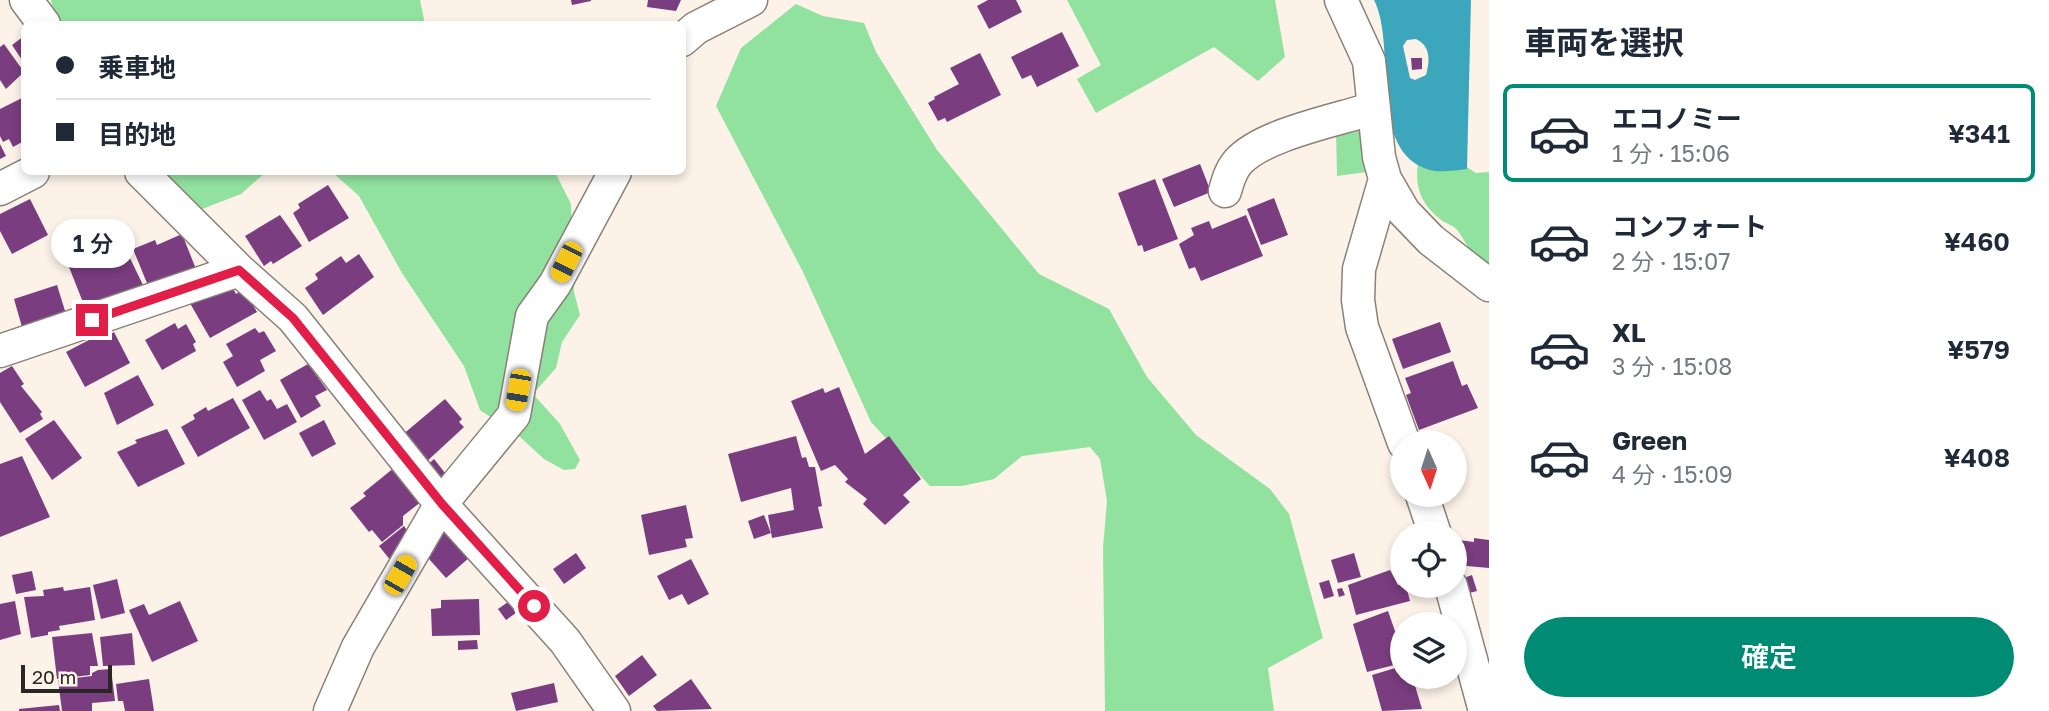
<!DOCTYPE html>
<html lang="ja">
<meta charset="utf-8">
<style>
body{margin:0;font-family:"Golos Text","Noto Sans JP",sans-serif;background:#f2f2f3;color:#1f2937;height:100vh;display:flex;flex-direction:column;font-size:26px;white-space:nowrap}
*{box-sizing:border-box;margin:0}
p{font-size:23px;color:#747a83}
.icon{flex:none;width:38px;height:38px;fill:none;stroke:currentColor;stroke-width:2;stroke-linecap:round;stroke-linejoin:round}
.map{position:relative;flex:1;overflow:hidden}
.sheet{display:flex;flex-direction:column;background:#fff;width:560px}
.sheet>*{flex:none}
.guide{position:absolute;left:21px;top:21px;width:665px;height:154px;border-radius:10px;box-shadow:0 4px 10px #0003;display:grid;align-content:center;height:154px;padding:0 35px;background:#fff}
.needle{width:46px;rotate:177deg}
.tools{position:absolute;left:1390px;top:430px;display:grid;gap:14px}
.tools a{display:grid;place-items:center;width:77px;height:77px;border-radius:50%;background:#fff;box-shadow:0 4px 10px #0003;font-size:35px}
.scale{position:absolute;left:21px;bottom:18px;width:91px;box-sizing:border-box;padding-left:7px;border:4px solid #2a2623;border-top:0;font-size:19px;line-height:24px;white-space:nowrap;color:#2a2623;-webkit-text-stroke:5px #fcf2e8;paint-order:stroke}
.end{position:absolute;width:32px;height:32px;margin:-16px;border:9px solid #e11d48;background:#fff;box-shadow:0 0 0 4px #fff}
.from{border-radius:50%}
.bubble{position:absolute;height:49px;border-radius:24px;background:#fff;box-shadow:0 4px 10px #0003;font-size:23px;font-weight:600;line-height:49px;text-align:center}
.car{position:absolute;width:21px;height:42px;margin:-21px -10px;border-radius:9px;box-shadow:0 0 5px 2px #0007;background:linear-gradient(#f5c518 24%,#345 0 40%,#f5c518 0 76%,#345 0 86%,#f5c518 0)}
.guide b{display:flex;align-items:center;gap:24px;height:66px;font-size:26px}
.guide b+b{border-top:2px solid #e0e1e3}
.guide i{width:18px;height:18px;background:#1f2937}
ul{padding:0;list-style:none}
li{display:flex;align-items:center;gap:21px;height:98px;margin:0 14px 10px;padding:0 21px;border:4px solid transparent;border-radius:10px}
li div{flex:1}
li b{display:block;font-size:26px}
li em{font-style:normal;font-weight:600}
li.on{border-color:#008c74}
li>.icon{width:63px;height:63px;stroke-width:1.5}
h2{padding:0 35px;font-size:32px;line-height:84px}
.button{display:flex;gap:14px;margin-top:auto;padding:14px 35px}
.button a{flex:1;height:80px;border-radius:42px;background:#008c74;color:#fff;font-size:28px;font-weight:600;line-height:80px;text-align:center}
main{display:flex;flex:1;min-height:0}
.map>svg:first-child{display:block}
.green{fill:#91e19f}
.water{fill:#3ca6bc;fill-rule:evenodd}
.building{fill:#7a3d80}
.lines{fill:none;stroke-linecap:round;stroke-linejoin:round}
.minor-casing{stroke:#898178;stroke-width:35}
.minor{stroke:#fff;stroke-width:32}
.route{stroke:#e11d48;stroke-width:9}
</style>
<main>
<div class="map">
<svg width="1489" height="711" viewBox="0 0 1489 711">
<rect width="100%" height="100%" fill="#fcf2e8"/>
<!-- green -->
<path class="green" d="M51,0H420L425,24H61L53,12Z
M1067,0H1275L1285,57L1258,81L1214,47L1096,113L1077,79L1101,65Z
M796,4L823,16L864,23L876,52L937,150L1039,274L1109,309L1147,377L1196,435L1270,489L1289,514L1323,638L1268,668L1274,711H1105L1103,548L1107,501L1100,459L1090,447L1022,456L994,479L962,486H930L871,422L803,272L716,106L741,48Z
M1365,123L1374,171L1337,176L1336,128Z
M1420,155L1460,163L1476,173L1489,172V268C1470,256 1470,248 1458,231C1454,225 1446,224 1440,219C1418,202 1413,180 1420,155Z
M162,172H266L241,194L202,209L183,198Z
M332,172H555L571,204L574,292L580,315L562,342L556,368L533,394L560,424L580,460L575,469L564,470L544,459L520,437L480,410L464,366L402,273L359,196Z"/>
<!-- water -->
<path class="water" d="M1374,0H1471L1467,169C1456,170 1440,173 1430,170C1366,152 1398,47 1374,0ZM1416,39C1431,46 1430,61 1426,75L1415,80L1410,78L1403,46L1407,40Z"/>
<!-- building -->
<path class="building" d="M571,0H591V1L572,5Z
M648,0H681L676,11L647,7Z
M988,0H1016L1022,12L989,29L977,6Z
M1062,32L1079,66L1037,87L1031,75L1022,79L1011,57Z
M24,36V63L12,45Z
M4,44L24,72L6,89L0,80V47Z
M980,53L1001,95L947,122L945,118L938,121L928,103L935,99L934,97L959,84L950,68Z
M1411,58H1422V69L1412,70Z
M24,97V141L13,147L9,139L3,142L0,136V109Z
M0,144L6,156L0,159Z
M1200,164L1211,192L1174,207L1162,179Z
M1155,179L1178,239L1144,252L1142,245L1138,246L1118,193Z
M328,185L349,218L309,242L293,213L300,208L298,204Z
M1274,198L1288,235L1261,245L1247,209Z
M30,199L48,235L12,254L0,231V214Z
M280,215L302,246L273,264L271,261L264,266L245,236Z
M1246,215L1263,256L1201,281L1195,267L1189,269L1179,244L1194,235L1191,228L1209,221L1212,229Z
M182,234L196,269L149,288L133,249L155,240L157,245Z
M127,252L144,287L86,310L67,262L89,253L91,257L101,253L105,261Z
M359,254L374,277L323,315L305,288L318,279L315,274L341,256L346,263Z
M230,283L236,294L244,289L257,312L210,338L187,298Z
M57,285L66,314L22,327L14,299Z
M1440,322L1451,352L1403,369L1392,339Z
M175,323L178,329L186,324L196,342L193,344L196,351L162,370L145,340Z
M255,328L259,333L264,331L276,351L260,360L265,371L237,387L223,362L233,356L226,344Z
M106,331L108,336L114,332L130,363L85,387L66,352Z
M1453,361L1462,386L1467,384L1478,408L1419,430L1406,395L1411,393L1405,378Z
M308,364L327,390L315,396L321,406L301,418L280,380Z
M12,366L24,384L21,386L42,412L40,414L43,419L20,433L0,402V373Z
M138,375L154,405L117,425L104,393Z
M839,387L865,454L889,436L921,479L903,495L910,502L885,525L863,504L867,499L845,482L848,479L835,465L821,471L791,401L823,388L825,393Z
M260,390L267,401L271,399L277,409L287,404L297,422L264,440L242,400Z
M233,398L250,428L198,457L181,427L195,419L193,415L206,407L208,411Z
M445,399L462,419L459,422L464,427L424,464L401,436Z
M54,420L82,458L52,480L25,439Z
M324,420L336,444L312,457L299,433Z
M167,429L185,464L138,487L117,452L137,443L135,440Z
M796,436L802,458L806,457L809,467H815L822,506L818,507L823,528L772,538L768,515L794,510L791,488L741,502L728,454Z
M22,456L50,517L0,537V464Z
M434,459L449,478L438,487L423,469Z
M395,467L422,501L403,516V525L382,542L372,530L369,532L350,508L366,496L363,493Z
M686,505L693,538L685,539L687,547L649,555L641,515Z
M764,515L771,533L754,539L748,521Z
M404,526L409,533L391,561L379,546Z
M446,530L470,557L446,578L422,551Z
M1474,538L1489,540V568L1456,565L1459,540L1474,542Z
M576,553L586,568L564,584L553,569Z
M1354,553L1361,577L1338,583L1331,560Z
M691,559L709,594L688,605L682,594L669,600L657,576Z
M1390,570L1398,585L1406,586L1410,601L1356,615L1348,585Z
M32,571L36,590L16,594L12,575Z
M1472,575L1477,591L1465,594L1461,579Z
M117,579L125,613L101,619L93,585Z
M1329,580L1334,596L1324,599L1319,583Z
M63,587L64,591L90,587L95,620L59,626L60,630L48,632V635L31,638L24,597L44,596L43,590Z
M1342,588L1345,595L1339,597L1337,589Z
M479,599L480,635L432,636L431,609L441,608V600Z
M15,601L21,634L0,640V604Z
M180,601L198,641L152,662L129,610L144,604L149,615Z
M508,602L516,613L506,620L498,609Z
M1388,611L1396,634L1402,632V663L1367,672L1353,624Z
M92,633L98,666H90V675L57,679L52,637Z
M132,633L135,665L103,666L100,637Z
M477,640L478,649L458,650V641Z
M642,655L657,675L629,696L615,676Z
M1402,666V677H1418L1413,679L1422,709L1382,711L1372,675Z
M111,669L115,701L92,703V711H62L58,680L92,676V673L98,670Z
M149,679L154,711H125L123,701H118L116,684Z
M691,679L712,709L657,711L653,706Z
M554,683L558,702L516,711L511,693Z
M59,705L60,711H19V709Z"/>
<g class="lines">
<!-- minor casing -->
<g class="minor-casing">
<path id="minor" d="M26,0L44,24
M1341,0L1369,61L1379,157L1385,179L1359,269L1358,300L1362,327L1404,443
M682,40L696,28L751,0
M141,172L239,270L293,318L441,504L565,641L614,711
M1385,179L1404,212L1431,240L1489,285
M0,189L33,172
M1225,191C1228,180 1231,170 1238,162C1263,134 1338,120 1374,108
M0,351L239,270
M1422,495L1435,534
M1451,586L1485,711
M330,711L358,647L441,504L514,415L532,316L555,284L615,172"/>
</g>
<!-- minor -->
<use href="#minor" class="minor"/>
</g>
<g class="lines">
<!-- route -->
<path class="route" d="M92,320L239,270L293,318L442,504L534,606"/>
</g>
</svg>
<div class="tools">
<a><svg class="needle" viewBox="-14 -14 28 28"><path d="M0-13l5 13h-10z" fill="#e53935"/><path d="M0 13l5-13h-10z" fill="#747a83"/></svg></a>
<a><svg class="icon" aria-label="locate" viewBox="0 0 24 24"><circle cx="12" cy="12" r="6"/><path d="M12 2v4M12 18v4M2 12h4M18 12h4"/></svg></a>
<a><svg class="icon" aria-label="layers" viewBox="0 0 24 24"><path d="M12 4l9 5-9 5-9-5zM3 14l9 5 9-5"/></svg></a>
</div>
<div class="scale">20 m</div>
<i class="end from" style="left:534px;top:606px"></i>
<i class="end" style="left:92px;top:320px"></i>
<div class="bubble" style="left:51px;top:219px;width:84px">1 分</div>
<i class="car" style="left:566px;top:262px;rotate:207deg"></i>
<i class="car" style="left:518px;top:390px;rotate:190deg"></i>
<i class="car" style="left:400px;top:575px;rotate:30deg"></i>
<div class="guide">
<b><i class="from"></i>乗車地</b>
<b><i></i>目的地</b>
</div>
</div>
<section class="sheet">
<h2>車両を選択</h2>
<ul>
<li class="on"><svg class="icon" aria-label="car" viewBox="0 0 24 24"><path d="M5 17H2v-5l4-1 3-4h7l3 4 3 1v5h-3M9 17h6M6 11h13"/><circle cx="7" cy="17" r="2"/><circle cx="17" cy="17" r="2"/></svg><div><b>エコノミー</b><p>1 分 · 15:06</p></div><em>¥341</em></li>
<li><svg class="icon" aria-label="car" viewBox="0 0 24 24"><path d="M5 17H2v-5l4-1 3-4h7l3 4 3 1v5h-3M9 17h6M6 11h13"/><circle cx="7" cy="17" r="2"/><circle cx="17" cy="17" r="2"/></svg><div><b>コンフォート</b><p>2 分 · 15:07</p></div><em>¥460</em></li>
<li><svg class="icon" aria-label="car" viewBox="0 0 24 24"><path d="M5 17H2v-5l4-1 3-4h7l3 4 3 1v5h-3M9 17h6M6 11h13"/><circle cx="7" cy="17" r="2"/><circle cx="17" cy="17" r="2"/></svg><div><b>XL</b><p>3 分 · 15:08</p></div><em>¥579</em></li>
<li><svg class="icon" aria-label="car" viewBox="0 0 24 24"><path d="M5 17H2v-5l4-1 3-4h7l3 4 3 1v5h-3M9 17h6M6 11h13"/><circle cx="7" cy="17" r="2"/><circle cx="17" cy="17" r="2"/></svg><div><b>Green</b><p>4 分 · 15:09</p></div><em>¥408</em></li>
</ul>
<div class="button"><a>確定</a></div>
</section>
</main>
